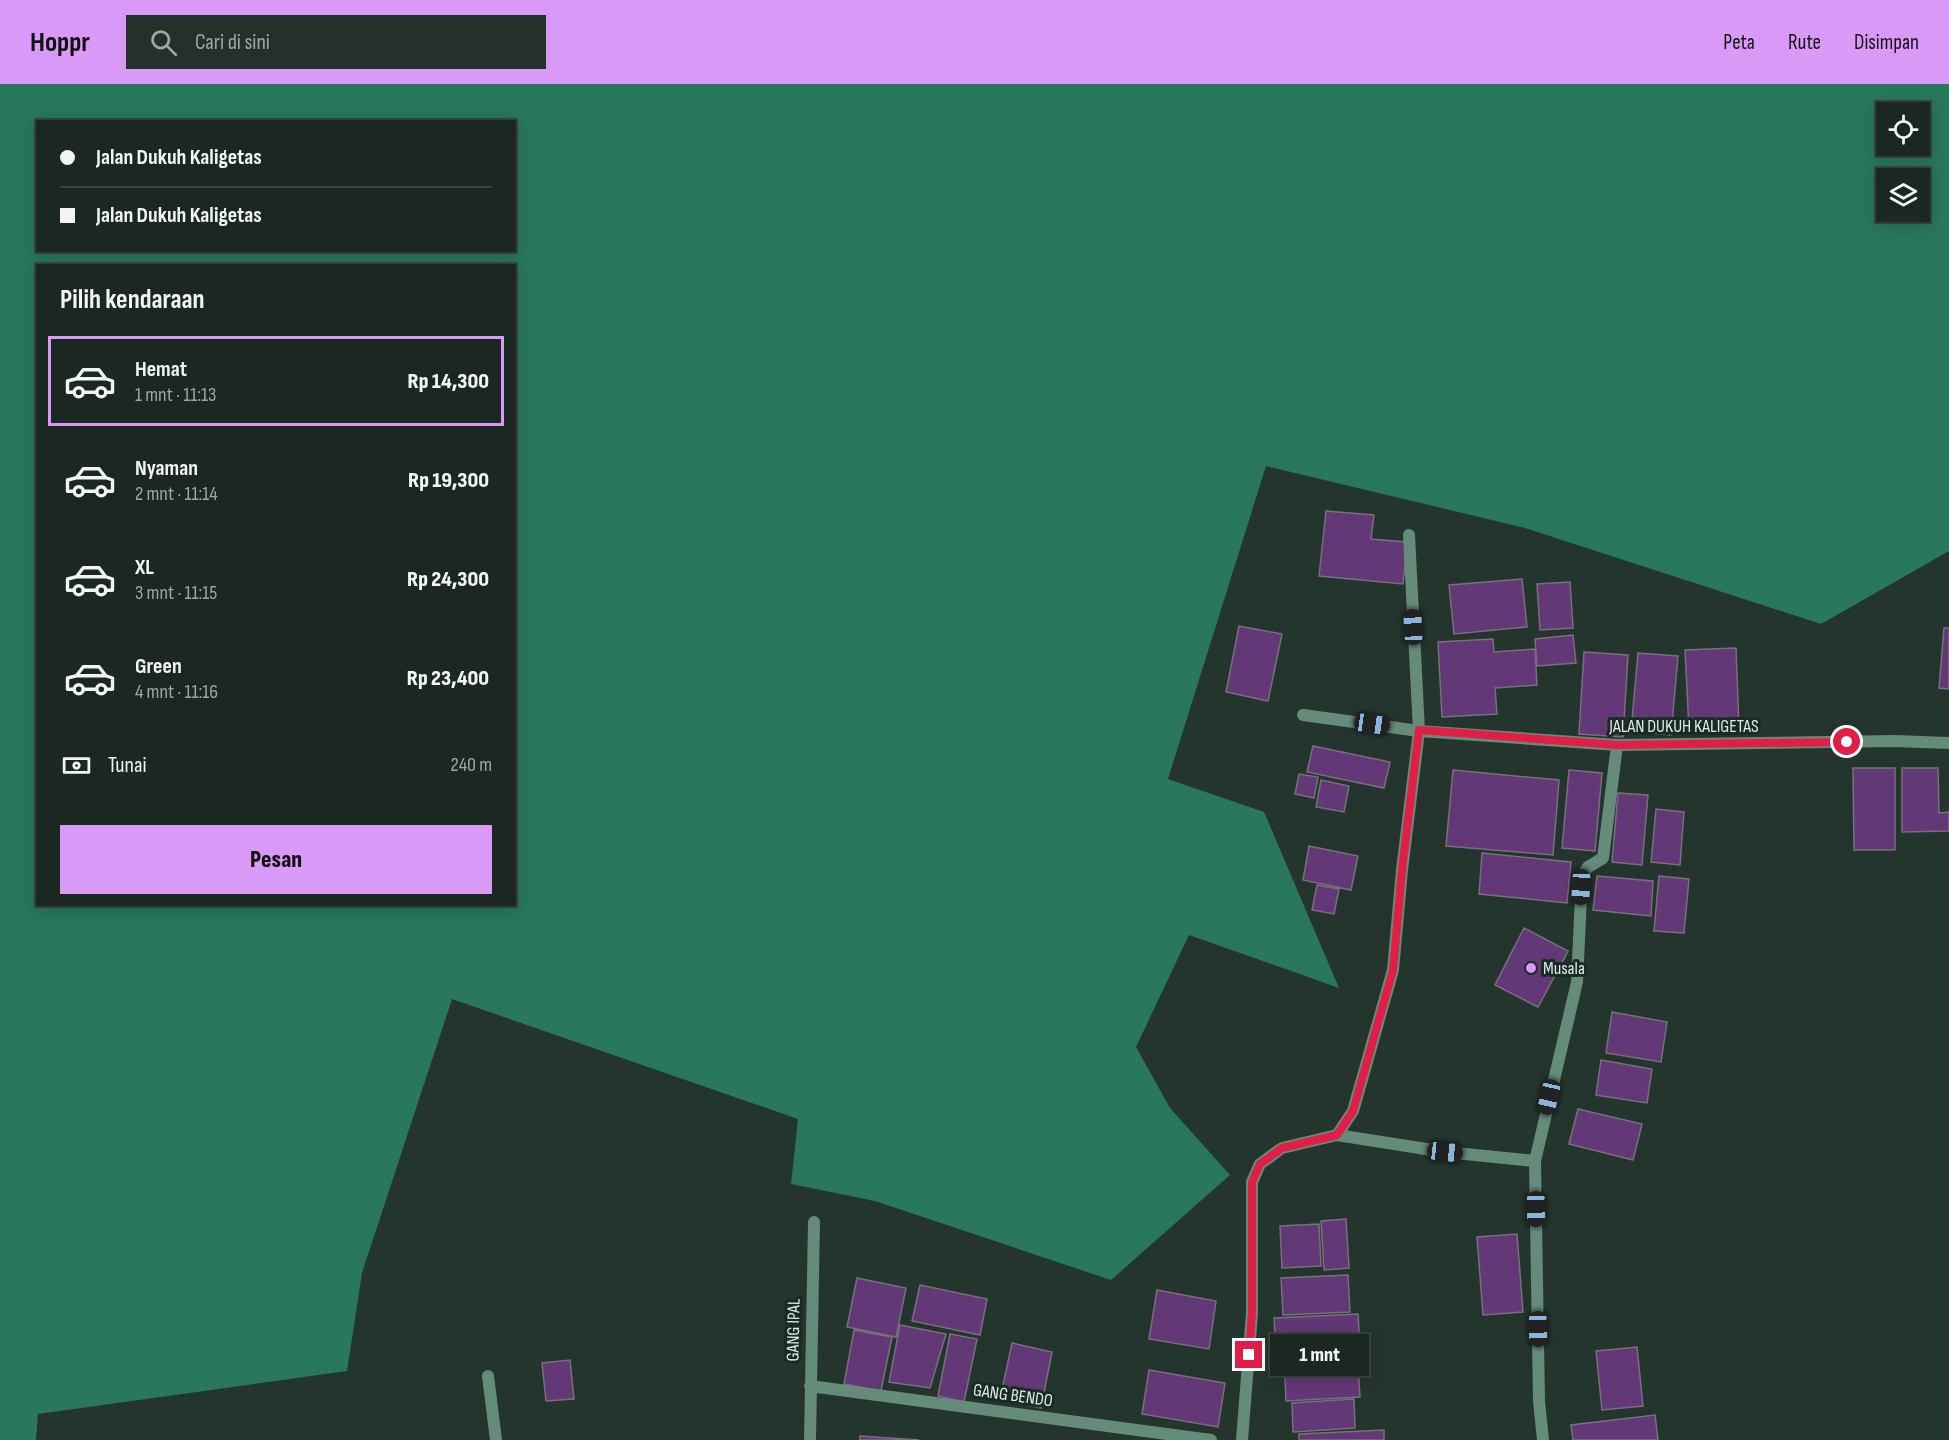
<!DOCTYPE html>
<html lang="id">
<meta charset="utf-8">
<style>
body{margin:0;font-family:"Sofia Sans Condensed",sans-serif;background:#24302a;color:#f1f3f6;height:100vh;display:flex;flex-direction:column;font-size:22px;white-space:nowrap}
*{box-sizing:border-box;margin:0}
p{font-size:20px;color:#a0a6a5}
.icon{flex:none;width:33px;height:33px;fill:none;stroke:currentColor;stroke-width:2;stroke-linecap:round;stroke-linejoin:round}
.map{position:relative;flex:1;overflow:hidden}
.details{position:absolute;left:36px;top:180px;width:480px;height:642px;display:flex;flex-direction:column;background:#1b2822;border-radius:0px;box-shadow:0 3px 15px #0003,0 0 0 2px #394440}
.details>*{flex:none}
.guide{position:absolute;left:36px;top:36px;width:480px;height:132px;border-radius:0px;box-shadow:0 3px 15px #0003,0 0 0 2px #394440;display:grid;align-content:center;height:132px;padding:0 24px;background:#1b2822}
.tools{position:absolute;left:1876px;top:18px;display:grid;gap:12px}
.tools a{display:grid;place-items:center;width:54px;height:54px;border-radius:0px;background:#1b2822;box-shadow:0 3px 15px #0003,0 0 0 2px #394440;font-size:30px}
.end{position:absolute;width:27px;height:27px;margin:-14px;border:8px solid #e11d48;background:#fff;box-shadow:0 0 0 3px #fff}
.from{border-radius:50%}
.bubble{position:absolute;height:42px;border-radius:0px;background:#1b2822;box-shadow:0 3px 15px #0003,0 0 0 2px #394440;font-size:20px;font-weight:800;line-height:42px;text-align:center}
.car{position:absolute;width:18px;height:36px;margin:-18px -9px;border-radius:8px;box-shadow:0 0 4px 2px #0007;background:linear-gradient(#222 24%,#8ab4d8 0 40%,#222 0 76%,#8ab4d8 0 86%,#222 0)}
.guide b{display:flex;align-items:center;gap:21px;height:57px;font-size:22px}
.guide b+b{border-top:2px solid #394440}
.guide i{width:15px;height:15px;background:#f1f3f6}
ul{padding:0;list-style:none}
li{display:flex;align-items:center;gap:18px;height:90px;margin:0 12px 9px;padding:0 12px;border:3px solid transparent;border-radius:0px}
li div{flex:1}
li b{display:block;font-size:22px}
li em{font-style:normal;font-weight:800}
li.on{border-color:#d99af7}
li>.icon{width:54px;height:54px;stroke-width:1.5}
h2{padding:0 24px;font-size:27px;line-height:72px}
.pay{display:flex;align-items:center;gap:15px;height:66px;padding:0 24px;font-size:22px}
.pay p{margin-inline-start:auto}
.primary-button{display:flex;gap:12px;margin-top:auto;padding:12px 24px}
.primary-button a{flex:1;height:69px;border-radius:0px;background:#d99af7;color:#111;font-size:24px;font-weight:800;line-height:69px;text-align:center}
header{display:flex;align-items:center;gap:36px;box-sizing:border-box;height:84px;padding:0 30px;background:#d99af7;color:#111}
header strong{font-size:28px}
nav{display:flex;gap:33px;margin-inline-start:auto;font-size:21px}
.search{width:420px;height:54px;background:#24302a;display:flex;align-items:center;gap:15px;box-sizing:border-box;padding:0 21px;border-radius:0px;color:#a0a6a5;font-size:22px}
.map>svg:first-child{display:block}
.forest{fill:#29775d;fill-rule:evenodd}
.building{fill:#623876;stroke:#796f7e;stroke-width:1.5}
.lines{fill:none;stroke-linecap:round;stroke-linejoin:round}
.street{stroke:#658b7b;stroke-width:12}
.route{stroke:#e11d48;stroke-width:8}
.poi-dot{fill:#d99af7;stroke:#1a2b25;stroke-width:2}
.labels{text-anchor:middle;stroke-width:6;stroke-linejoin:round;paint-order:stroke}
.street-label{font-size:18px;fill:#dfeae5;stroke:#1a2b25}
.poi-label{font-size:18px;fill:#dfeae5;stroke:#1a2b25;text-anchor:start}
</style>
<header>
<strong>Hoppr</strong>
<div class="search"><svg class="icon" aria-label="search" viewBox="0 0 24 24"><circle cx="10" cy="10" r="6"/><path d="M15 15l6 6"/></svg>Cari di sini</div>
<nav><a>Peta</a><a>Rute</a><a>Disimpan</a></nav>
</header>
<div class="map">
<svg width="1949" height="1356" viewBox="0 0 1949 1356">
<rect width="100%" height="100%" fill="#24352e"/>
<!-- forest -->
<path class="forest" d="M0,0H1949V467L1821,540L1525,444L1266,382L1168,695L1264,728L1339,904L1189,851L1136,963L1170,1024L1230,1091L1111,1196L875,1117L791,1100L798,1035L452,915L362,1189L347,1287L38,1330L36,1356H0ZM1887,28H1920V62H1887ZM38,38H514V166H38ZM1887,94H1920V128H1887ZM38,182H514V820H38Z"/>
<!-- building -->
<path class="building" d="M1326,427L1374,431L1371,455L1407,458L1403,500L1319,492Z
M1522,495L1527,543L1454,550L1449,501Z
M1570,498L1573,544L1540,546L1537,500Z
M1239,542L1282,550L1268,617L1226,608Z
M1944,544H1949V605L1939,604Z
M1573,551L1576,579L1537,582L1535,555Z
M1493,555L1494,568L1535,565L1537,601L1495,604L1497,630L1442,633L1438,558Z
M1736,564L1739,644L1689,646L1685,566Z
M1584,568L1628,571L1623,653L1579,650Z
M1638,569L1678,572L1671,651L1631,647Z
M1313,662L1390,678L1384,704L1307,688Z
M1853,684H1895V766H1854Z
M1902,684H1938L1939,729L1949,728V747L1902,748Z
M1453,686L1559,696L1553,771L1446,762Z
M1569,686L1602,689L1595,767L1562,764Z
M1299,690L1318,693L1314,714L1295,710Z
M1321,696L1349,702L1344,728L1316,723Z
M1618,709L1648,711L1642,781L1612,778Z
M1656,725L1684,728L1680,781L1651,778Z
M1309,762L1358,772L1351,806L1303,796Z
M1482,769L1571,778L1567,819L1479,810Z
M1597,792L1653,797L1651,832L1593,826Z
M1659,792L1689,795L1684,849L1654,847Z
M1317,801L1339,805L1334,830L1312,826Z
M1524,844L1568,867L1538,923L1495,901Z
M1612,928L1667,938L1661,978L1606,969Z
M1601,976L1652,985L1647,1019L1596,1011Z
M1578,1025L1642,1040L1633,1076L1569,1060Z
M1346,1135L1349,1184L1324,1186L1321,1137Z
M1319,1140L1321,1182L1282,1184L1280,1142Z
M1517,1150L1523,1228L1483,1231L1477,1153Z
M1348,1191L1350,1228L1283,1231L1281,1194Z
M857,1194L906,1204L896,1253L847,1243Z
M920,1201L987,1215L980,1251L912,1237Z
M1157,1206L1216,1217L1209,1265L1149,1255Z
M1358,1230L1360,1263L1276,1268L1274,1234Z
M900,1241L946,1250L930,1304L889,1298Z
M854,1246L892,1253L881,1307L844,1300Z
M950,1250L977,1255L964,1318L938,1312Z
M1012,1259L1052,1268L1041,1324L1000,1315Z
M1637,1263L1643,1322L1602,1326L1596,1267Z
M1357,1267L1360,1313L1286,1317L1284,1271Z
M570,1276L574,1315L546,1317L542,1279Z
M1149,1286L1225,1299L1218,1343L1142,1330Z
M1354,1315L1355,1344L1293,1348L1292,1319Z
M1655,1331L1658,1356H1573L1571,1341Z
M1384,1346V1356H1299V1350Z
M860,1352L919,1356H860Z"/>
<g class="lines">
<!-- street -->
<path class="street" d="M1303,631L1419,647L1617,661L1894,657L1949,659
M1337,1051L1353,1027L1393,886L1402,786L1419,647L1409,451
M488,1292L496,1356
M810,1302L1211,1356
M810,1356L814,1138
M1242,1356L1252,1229V1098L1260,1080L1282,1064L1337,1051L1445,1068L1535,1077
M1543,1356L1539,1317L1535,1077L1577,898L1582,792L1588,783L1603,774L1617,661"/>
</g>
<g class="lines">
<!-- route -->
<path class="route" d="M1249,1271L1252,1229V1098L1260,1080L1282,1064L1337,1051L1353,1027L1393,886L1402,786L1419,646L1617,661L1847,658"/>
</g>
<!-- markers -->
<circle class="poi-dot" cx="1531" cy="884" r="6"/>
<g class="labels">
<!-- street labels -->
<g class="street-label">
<text x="1684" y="648">JALAN DUKUH KALIGETAS</text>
<text transform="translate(793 1246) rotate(-89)" y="6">GANG IPAL</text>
<text transform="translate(1013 1311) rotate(8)" y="6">GANG BENDO</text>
</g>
<!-- poi labels -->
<g class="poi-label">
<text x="1543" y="890">Musala</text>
</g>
</g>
</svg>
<div class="tools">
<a><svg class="icon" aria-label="locate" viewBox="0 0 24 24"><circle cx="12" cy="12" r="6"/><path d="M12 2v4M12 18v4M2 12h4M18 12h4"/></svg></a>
<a><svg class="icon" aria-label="layers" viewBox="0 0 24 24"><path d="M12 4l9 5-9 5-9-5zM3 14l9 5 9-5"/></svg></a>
</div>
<i class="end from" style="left:1847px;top:658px"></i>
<i class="end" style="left:1249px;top:1271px"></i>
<div class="bubble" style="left:1270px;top:1250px;width:99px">1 mnt</div>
<i class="car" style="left:1413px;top:543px;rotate:357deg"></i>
<i class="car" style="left:1372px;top:640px;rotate:98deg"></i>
<i class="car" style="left:1581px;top:803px;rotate:183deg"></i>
<i class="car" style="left:1549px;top:1013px;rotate:193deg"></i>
<i class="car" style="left:1445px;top:1068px;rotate:96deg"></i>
<i class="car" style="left:1536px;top:1125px;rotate:179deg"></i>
<i class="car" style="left:1538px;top:1245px;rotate:179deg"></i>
<div class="guide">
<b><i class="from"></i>Jalan Dukuh Kaligetas</b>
<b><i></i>Jalan Dukuh Kaligetas</b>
</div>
<section class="details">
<h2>Pilih kendaraan</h2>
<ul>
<li class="on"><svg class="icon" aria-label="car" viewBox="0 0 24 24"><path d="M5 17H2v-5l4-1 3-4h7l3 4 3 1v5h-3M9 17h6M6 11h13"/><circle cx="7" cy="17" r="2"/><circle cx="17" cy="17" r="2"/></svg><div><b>Hemat</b><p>1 mnt · 11:13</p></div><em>Rp 14,300</em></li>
<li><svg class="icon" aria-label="car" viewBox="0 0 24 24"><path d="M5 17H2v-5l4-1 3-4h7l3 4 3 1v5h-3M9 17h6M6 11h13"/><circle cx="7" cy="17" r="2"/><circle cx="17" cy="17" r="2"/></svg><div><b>Nyaman</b><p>2 mnt · 11:14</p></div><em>Rp 19,300</em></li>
<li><svg class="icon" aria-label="car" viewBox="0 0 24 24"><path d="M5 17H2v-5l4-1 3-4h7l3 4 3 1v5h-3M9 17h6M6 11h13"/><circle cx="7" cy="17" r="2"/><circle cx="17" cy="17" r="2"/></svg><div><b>XL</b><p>3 mnt · 11:15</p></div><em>Rp 24,300</em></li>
<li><svg class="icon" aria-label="car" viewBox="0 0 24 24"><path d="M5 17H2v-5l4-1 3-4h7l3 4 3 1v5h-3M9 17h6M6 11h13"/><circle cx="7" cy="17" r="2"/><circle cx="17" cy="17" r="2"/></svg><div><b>Green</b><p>4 mnt · 11:16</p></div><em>Rp 23,400</em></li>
</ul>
<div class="pay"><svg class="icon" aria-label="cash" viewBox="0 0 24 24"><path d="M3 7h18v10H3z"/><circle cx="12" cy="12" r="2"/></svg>Tunai<p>240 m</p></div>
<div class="primary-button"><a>Pesan</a></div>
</section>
</div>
